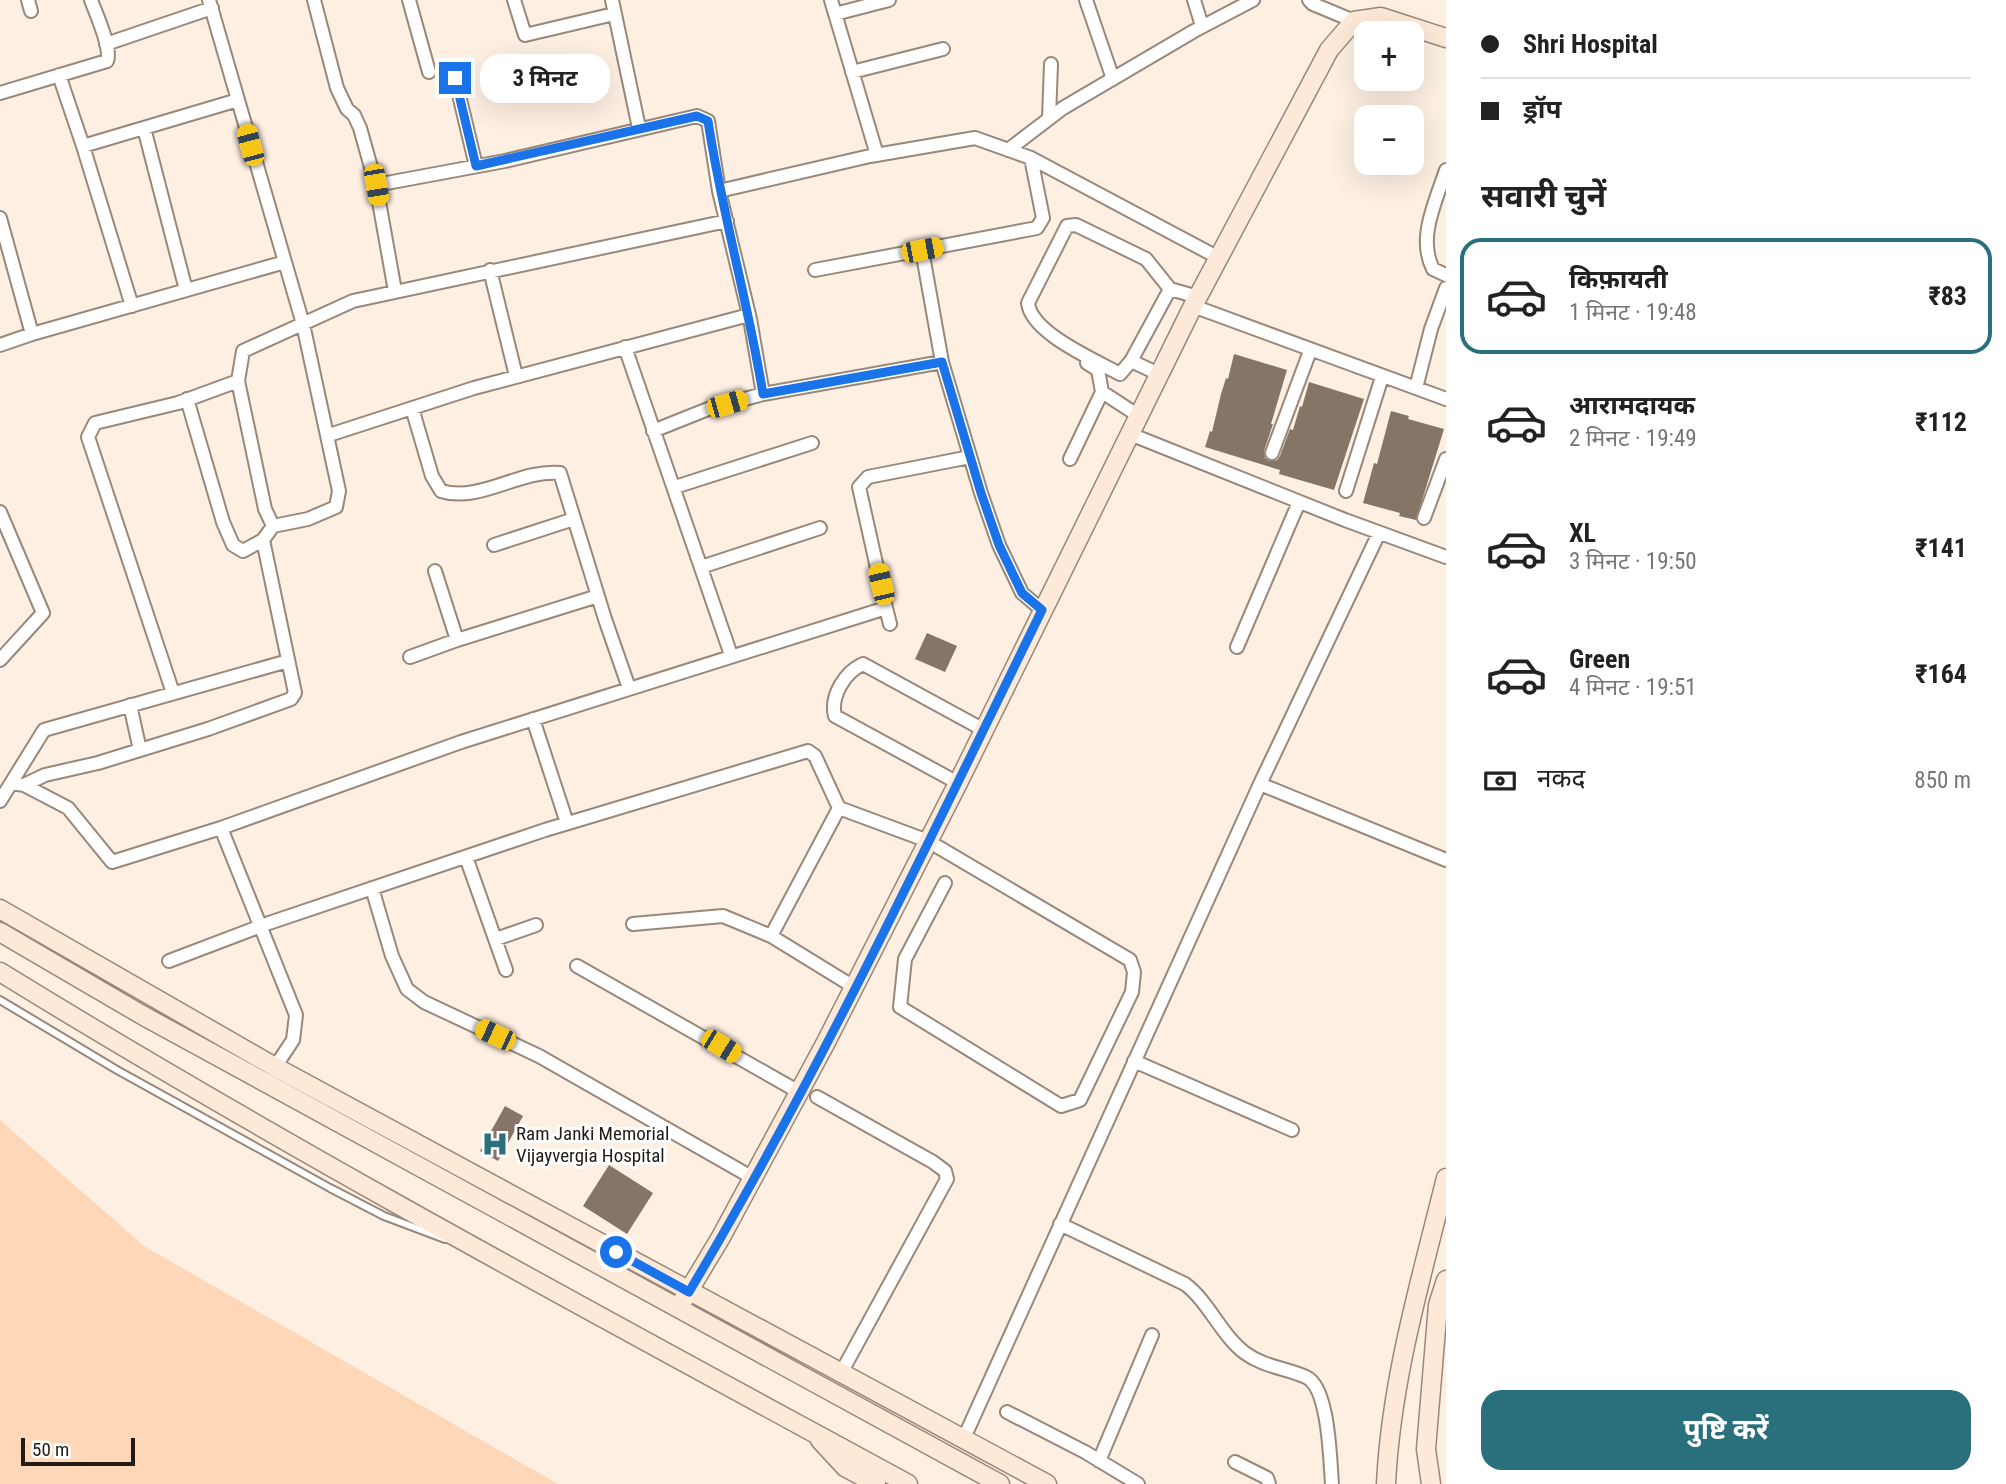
<!DOCTYPE html>
<html lang="hi">
<meta charset="utf-8">
<style>
body{margin:0;font-family:"Roboto Condensed","Noto Sans Devanagari",sans-serif;background:#f2f2f2;color:#222;height:100vh;display:flex;flex-direction:column;font-size:26px;white-space:nowrap}
*{box-sizing:border-box;margin:0}
p{font-size:23px;color:#767676}
.icon{flex:none;width:38px;height:38px;fill:none;stroke:currentColor;stroke-width:2;stroke-linecap:round;stroke-linejoin:round}
.map{position:relative;flex:1;overflow:hidden}
.panel{display:flex;flex-direction:column;background:#fff;width:560px}
.panel>*{flex:none}
.banner{display:grid;align-content:center;height:154px;padding:0 35px;background:#fff}
.tools{position:absolute;left:1354px;top:21px;display:grid;gap:14px}
.tools a{display:grid;place-items:center;width:70px;height:70px;border-radius:14px;background:#fff;box-shadow:0 7px 28px #0002;font-size:35px}
.scale{position:absolute;left:21px;bottom:18px;width:114px;box-sizing:border-box;padding-left:7px;border:4px solid #211a15;border-top:0;font-size:19px;line-height:24px;white-space:nowrap;color:#211a15;-webkit-text-stroke:5px #fff;paint-order:stroke}
.end{position:absolute;width:32px;height:32px;margin:-16px;border:9px solid #1a73e8;background:#fff;box-shadow:0 0 0 4px #fff}
.from{border-radius:50%}
.bubble{position:absolute;height:49px;border-radius:21px;background:#fff;box-shadow:0 7px 28px #0002;font-size:23px;font-weight:700;line-height:49px;text-align:center}
.car{position:absolute;width:21px;height:42px;margin:-21px -10px;border-radius:9px;box-shadow:0 0 5px 2px #0007;background:linear-gradient(#f5c518 24%,#345 0 40%,#f5c518 0 76%,#345 0 86%,#f5c518 0)}
.banner b{display:flex;align-items:center;gap:24px;height:66px;font-size:26px}
.banner b+b{border-top:2px solid #e0e0e0}
.banner i{width:18px;height:18px;background:#222}
ul{padding:0;list-style:none}
li{display:flex;align-items:center;gap:21px;height:116px;margin:0 14px 10px;padding:0 21px;border:4px solid transparent;border-radius:21px}
li div{flex:1}
li b{display:block;font-size:26px}
li em{font-style:normal;font-weight:700}
li.selected{border-color:#29707c}
li>.icon{width:63px;height:63px;stroke-width:1.5}
h2{padding:0 35px;font-size:32px;line-height:84px}
.pay{display:flex;align-items:center;gap:18px;height:77px;padding:0 35px;font-size:26px}
.pay p{margin-inline-start:auto}
.primary-button{display:flex;gap:14px;margin-top:auto;padding:14px 35px}
.primary-button a{flex:1;height:80px;border-radius:21px;background:#29707c;color:#fff;font-size:28px;font-weight:700;line-height:80px;text-align:center}
main{display:flex;flex:1;min-height:0}
.map>svg:first-child{display:block}
.green{fill:#fed7b8}
.building{fill:#857567}
.lines{fill:none;stroke-linecap:round;stroke-linejoin:round}
.lane-casing{stroke:#99887a;stroke-width:10}
.street-casing{stroke:#99887a;stroke-width:16}
.secondary-casing{stroke:#99887a;stroke-width:21}
.lane{stroke:#fff;stroke-width:6}
.street{stroke:#fff;stroke-width:12}
.secondary{stroke:#fde9d8;stroke-width:18}
.route{stroke:#1a73e8;stroke-width:9}
.labels{text-anchor:middle;stroke-width:6;stroke-linejoin:round;paint-order:stroke}
.poi-label{font-size:19px;fill:#211a15;stroke:#fff;text-anchor:start}
</style>
<main>
<div class="map">
<svg width="1446" height="1484" viewBox="0 0 1446 1484">
<rect width="100%" height="100%" fill="#feefe3"/>
<!-- green -->
<path class="green" d="M0,1120L144,1246L558,1484H0Z"/>
<!-- building -->
<path class="building" d="M1234,354L1287,370L1271,424H1273L1264,451L1265,458L1270,461L1277,460L1280,456L1290,429L1293,430L1300,406L1302,407L1309,382L1364,399L1334,490L1279,474L1280,470L1205,447L1210,431L1212,432L1221,394L1226,378L1228,379Z
M1391,411L1409,416L1408,419L1444,429L1416,520L1399,516L1400,513L1363,503L1374,463L1377,464Z
M927,633L957,646L945,672L915,659Z
M505,1106L523,1116L498,1161L480,1151Z
M609,1165L653,1193L627,1234L583,1206Z"/>
<g class="lines">
<!-- lane casing -->
<g class="lane-casing">
<path id="lane" d="M0,1000L117,1070L330,1188L384,1216L445,1239"/>
</g>
<!-- street casing -->
<g class="street-casing">
<path id="street" d="M28,0L31,11
M314,0L337,88L347,109L354,115L360,128L376,185
M409,0L429,72
M514,0L525,35L614,14
M612,0L639,128
M831,0L877,155
M1086,0L1113,79
M1194,0L1202,26
M1309,0L1313,4L1354,21
M835,14L889,0
M106,44L212,8
M852,72L943,49
M59,75L83,146L238,100
M455,78L476,166
M0,93L107,61C112,48 96,14 91,0
M1049,118L1051,64
M144,128L186,290
M83,146L132,306
M1008,150L1063,108L1194,31L1253,0
M1446,170C1436,201 1417,238 1433,269L1446,275
M719,191L870,156L975,138L1031,158L1219,258
M0,218L32,334L285,262
M922,250L942,362L981,493L999,545L1022,593L1042,610
M490,270L516,376
M815,270L1037,228L1043,218L1031,158
M395,291L376,185L505,161L697,116L708,121L719,191L750,319L763,394
M1193,306L1446,399
M0,345L32,334
M625,347L731,655
M1131,361L1120,374C1095,360 1031,333 1028,303L1067,226L1076,225L1146,259L1170,289L1198,297
M1087,363L1098,370L1102,392
M1159,374L1131,361L1170,289
M1416,388L1431,329L1446,288
M187,399L223,522L233,545L243,551L263,540L273,526L308,519L336,507L339,491L303,324L209,0
M412,408L432,476L441,491C480,503 520,469 560,473L605,619L629,688
M653,431L708,409L763,394L942,362
M1130,434L1345,520L1446,557
M329,435L474,388L749,315
M1272,453L1310,351
M1070,459L1102,392L1139,416
M675,487L812,443
M1346,491L1382,377
M0,512L43,613L0,660
M1424,518L1446,459
M273,526L265,509L238,381L243,351L353,301L727,221
M494,545L574,519
M701,567L820,528
M435,571L457,640L598,596
M886,608L890,624
M1237,647L1299,502
M410,657L457,640
M173,693L88,437L95,423L178,403L238,381
M130,705L140,750
M533,719L567,823
M12,783L24,785L45,775L98,763L208,729L291,699L295,693L263,540
M958,783L835,716C830,696 845,672 863,664L984,730
M1260,784L1446,860
M24,785L68,808L112,862L221,828L461,742L886,608L859,487L868,477L970,457
M0,801L44,730L288,661
M221,828L296,1015L293,1040L275,1067
M466,857L506,970
M372,888L392,956L407,989L424,1002L539,1056L753,1178
M633,924L723,916L771,936L854,987
M771,936L839,808
M496,939L536,925
M169,961L269,923L545,830L808,751L815,756L839,808L928,841L1130,960L1134,972L1132,992L1080,1100L1061,1106L900,1007L905,959L945,883
M577,966L799,1092
M1134,1061L1292,1130
M817,1097L933,1162L945,1171L947,1179L841,1373
M1060,1224L1185,1284C1209,1302 1221,1335 1245,1353C1264,1367 1286,1368 1306,1377C1329,1387 1330,1460 1332,1484
M1007,1412L1085,1452L1138,1484
M964,1438L1260,784L1379,533
M1099,1461L1152,1335
M1235,1462L1267,1478L1269,1484"/>
</g>
<!-- secondary casing -->
<g class="secondary-casing">
<path id="secondary" d="M0,909L275,1067L1047,1484
M0,932L142,1015L1000,1484
M0,972C296,1154 603,1318 908,1484
M679,1307L721,1237L825,1044L958,783L1193,306L1329,50L1354,21L1381,17L1446,38
M820,1440L845,1467L876,1484
M1386,1484C1391,1380 1421,1279 1446,1178
M1431,1484L1426,1449L1438,1305L1446,1280"/>
</g>
<!-- lane -->
<use href="#lane" class="lane"/>
<!-- street -->
<use href="#street" class="street"/>
<!-- secondary -->
<use href="#secondary" class="secondary"/>
</g>
<g class="lines">
<!-- route -->
<path class="route" d="M455,78L476,166L697,116L708,121C722,213 748,302 763,394L942,362L981,493L999,545L1022,593L1042,610C930,839 820,1072 689,1292L616,1252"/>
</g>
<!-- icons -->
<defs>
<g id="hospital-bare" transform="scale(2.1)"><path d="M-5-5h3v3.5h4V-5h3V5h-3V1.5h-4V5h-3Z" fill="#29707c" stroke="#fff" stroke-width="2.5" paint-order="stroke"/></g>
</defs>
<g fill-rule="evenodd">
<use href="#hospital-bare" x="495" y="1144"/>
</g>
<g class="labels">
<!-- poi labels -->
<g class="poi-label">
<text x="516" y="1140">Ram Janki Memorial<tspan x="516" dy="22">Vijayvergia Hospital</tspan></text>
</g>
</g>
</svg>
<div class="tools">
<a>+</a>
<a>−</a>
</div>
<div class="scale">50 m</div>
<i class="end from" style="left:616px;top:1252px"></i>
<i class="end" style="left:455px;top:78px"></i>
<div class="bubble" style="left:480px;top:54px;width:130px">3 मिनट</div>
<i class="car" style="left:250px;top:145px;rotate:345deg"></i>
<i class="car" style="left:376px;top:185px;rotate:170deg"></i>
<i class="car" style="left:922px;top:250px;rotate:79deg"></i>
<i class="car" style="left:727px;top:404px;rotate:74deg"></i>
<i class="car" style="left:881px;top:584px;rotate:347deg"></i>
<i class="car" style="left:495px;top:1035px;rotate:295deg"></i>
<i class="car" style="left:721px;top:1046px;rotate:121deg"></i>
</div>
<section class="panel">
<div class="banner">
<b><i class="from"></i>Shri Hospital</b>
<b><i></i>ड्रॉप</b>
</div>
<h2>सवारी चुनें</h2>
<ul>
<li class="selected"><svg class="icon" aria-label="car" viewBox="0 0 24 24"><path d="M5 17H2v-5l4-1 3-4h7l3 4 3 1v5h-3M9 17h6M6 11h13"/><circle cx="7" cy="17" r="2"/><circle cx="17" cy="17" r="2"/></svg><div><b>किफ़ायती</b><p>1 मिनट · 19:48</p></div><em>₹83</em></li>
<li><svg class="icon" aria-label="car" viewBox="0 0 24 24"><path d="M5 17H2v-5l4-1 3-4h7l3 4 3 1v5h-3M9 17h6M6 11h13"/><circle cx="7" cy="17" r="2"/><circle cx="17" cy="17" r="2"/></svg><div><b>आरामदायक</b><p>2 मिनट · 19:49</p></div><em>₹112</em></li>
<li><svg class="icon" aria-label="car" viewBox="0 0 24 24"><path d="M5 17H2v-5l4-1 3-4h7l3 4 3 1v5h-3M9 17h6M6 11h13"/><circle cx="7" cy="17" r="2"/><circle cx="17" cy="17" r="2"/></svg><div><b>XL</b><p>3 मिनट · 19:50</p></div><em>₹141</em></li>
<li><svg class="icon" aria-label="car" viewBox="0 0 24 24"><path d="M5 17H2v-5l4-1 3-4h7l3 4 3 1v5h-3M9 17h6M6 11h13"/><circle cx="7" cy="17" r="2"/><circle cx="17" cy="17" r="2"/></svg><div><b>Green</b><p>4 मिनट · 19:51</p></div><em>₹164</em></li>
</ul>
<div class="pay"><svg class="icon" aria-label="cash" viewBox="0 0 24 24"><path d="M3 7h18v10H3z"/><circle cx="12" cy="12" r="2"/></svg>नकद<p>850 m</p></div>
<div class="primary-button"><a>पुष्टि करें</a></div>
</section>
</main>
